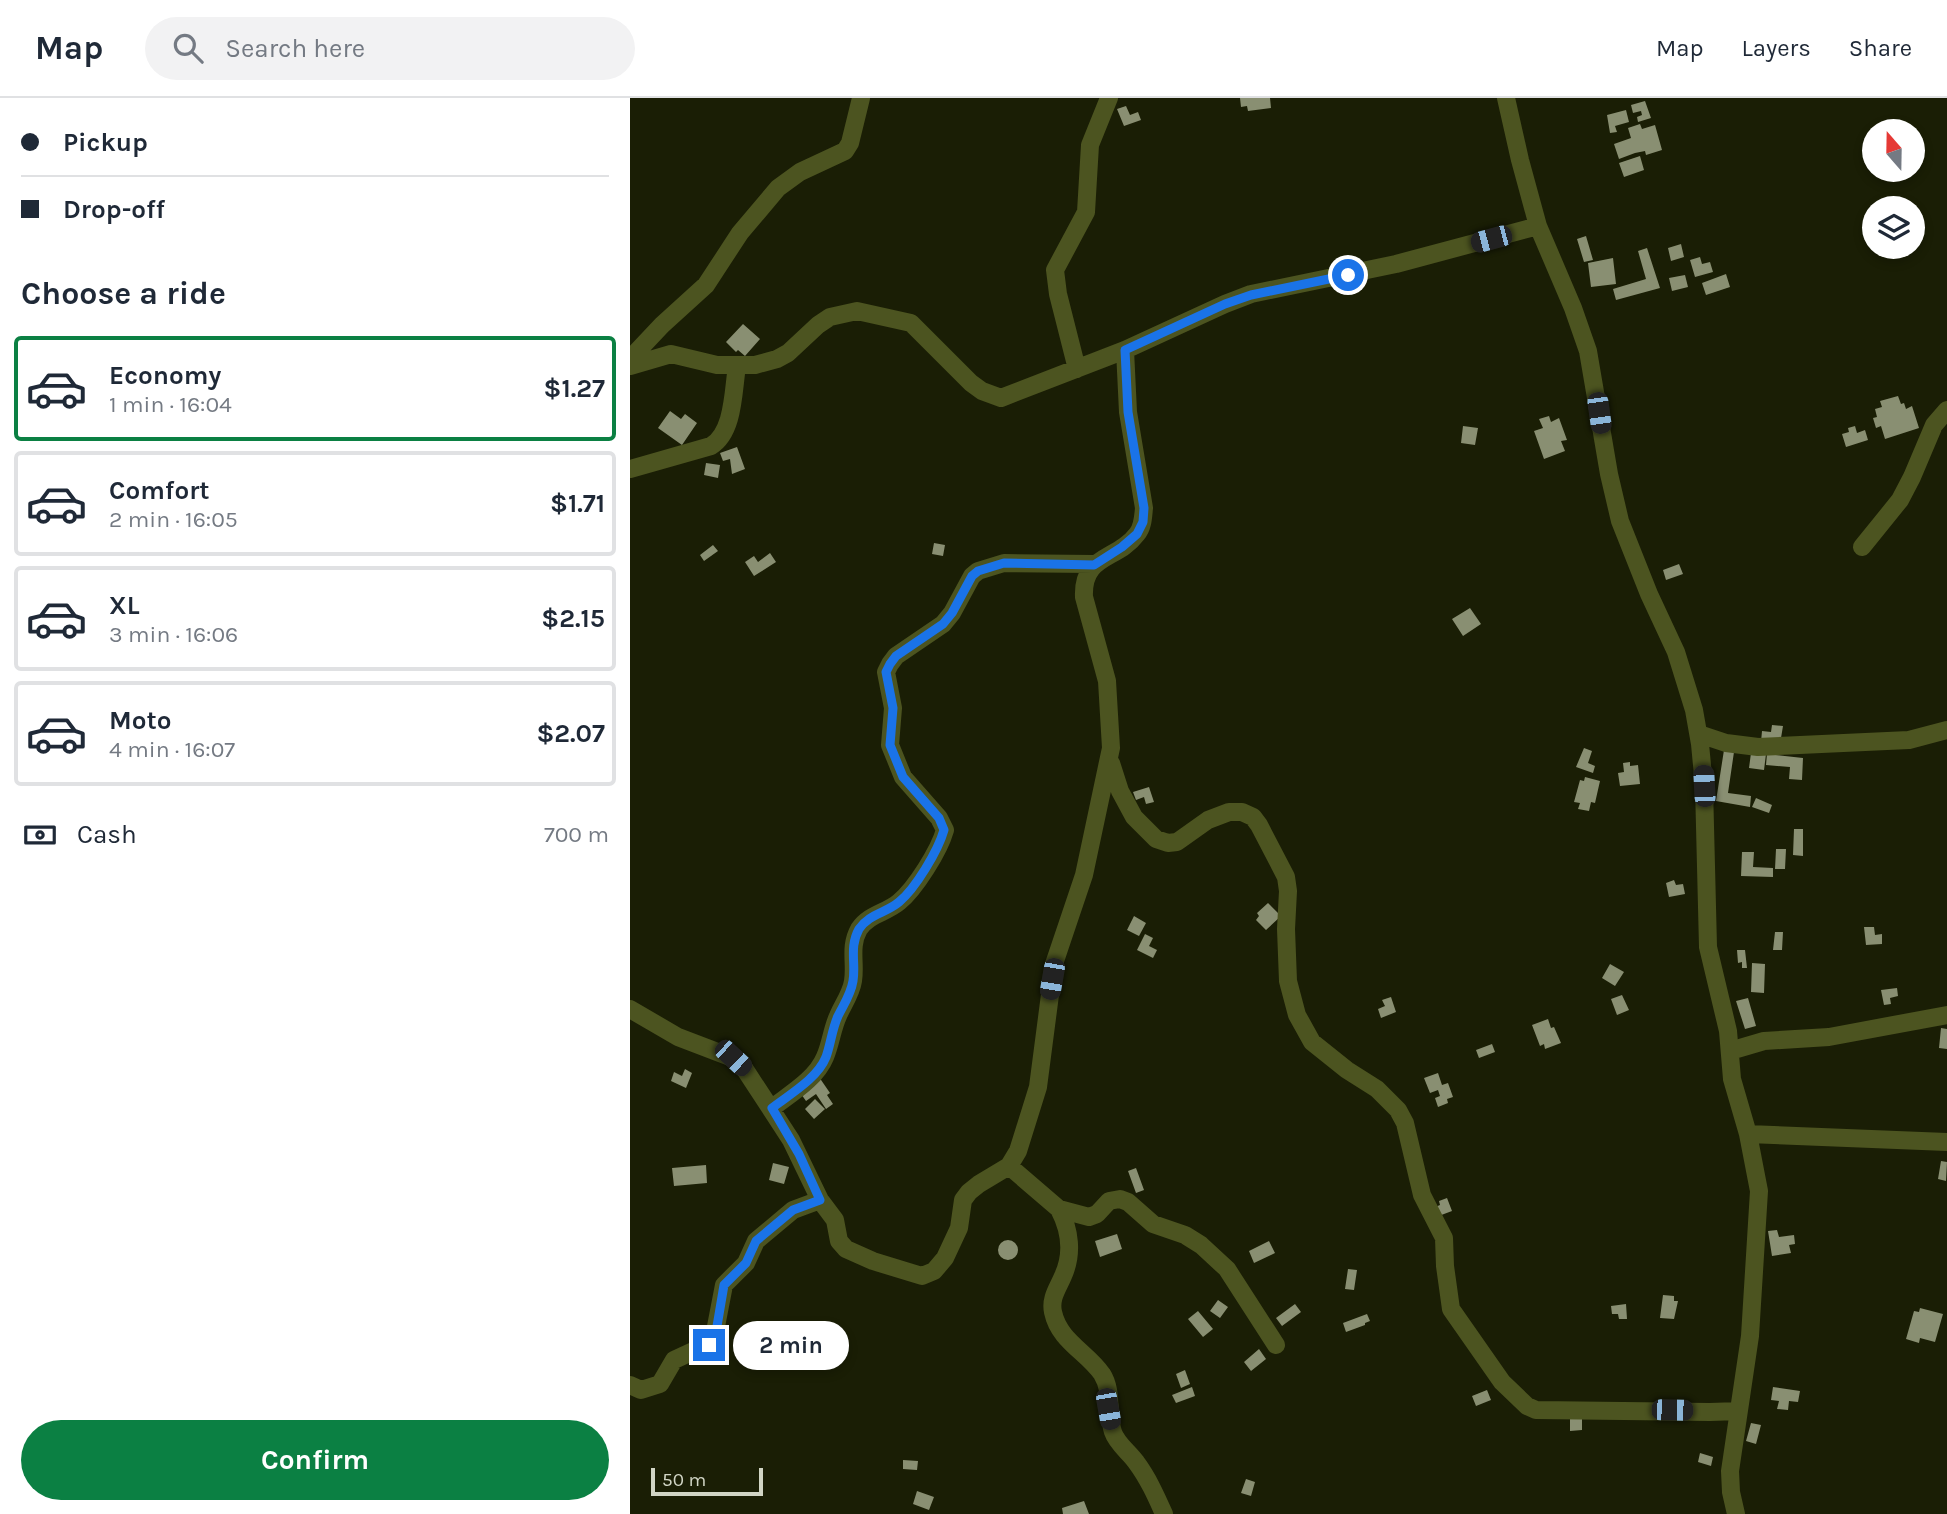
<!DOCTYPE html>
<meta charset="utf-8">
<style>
body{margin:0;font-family:Karla,sans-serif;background:#f2f2f3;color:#1f2937;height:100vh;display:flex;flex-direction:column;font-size:26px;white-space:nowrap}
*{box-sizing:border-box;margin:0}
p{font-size:23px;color:#747a83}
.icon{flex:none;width:38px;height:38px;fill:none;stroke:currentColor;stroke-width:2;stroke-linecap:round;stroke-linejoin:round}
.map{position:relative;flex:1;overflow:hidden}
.panel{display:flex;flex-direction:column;background:#fff;width:630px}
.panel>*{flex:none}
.hud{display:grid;align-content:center;height:154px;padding:0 21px;background:#fff}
.needle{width:46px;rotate:340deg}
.tools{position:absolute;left:1232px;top:21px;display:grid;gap:14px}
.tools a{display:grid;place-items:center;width:63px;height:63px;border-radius:50%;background:#fff;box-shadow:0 4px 10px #0003;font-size:35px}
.scale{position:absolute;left:21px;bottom:18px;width:112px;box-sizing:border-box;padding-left:7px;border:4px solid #d1d5c5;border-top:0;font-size:19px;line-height:24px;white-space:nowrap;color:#d1d5c5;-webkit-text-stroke:5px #1a1e05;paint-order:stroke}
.end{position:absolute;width:32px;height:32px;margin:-16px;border:9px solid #1a73e8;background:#fff;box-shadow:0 0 0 4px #fff}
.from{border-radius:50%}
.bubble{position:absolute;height:49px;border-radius:24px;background:#fff;box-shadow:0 4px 10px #0003;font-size:23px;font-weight:700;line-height:49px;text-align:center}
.car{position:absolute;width:21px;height:42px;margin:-21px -10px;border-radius:9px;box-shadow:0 0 5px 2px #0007;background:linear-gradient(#222 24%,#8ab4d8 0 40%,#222 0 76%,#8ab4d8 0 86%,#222 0)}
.hud b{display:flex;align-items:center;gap:24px;height:66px;font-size:26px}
.hud b+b{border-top:2px solid #e0e1e3}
.hud i{width:18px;height:18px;background:#1f2937}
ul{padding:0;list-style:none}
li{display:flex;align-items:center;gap:21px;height:105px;margin:0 14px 10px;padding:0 7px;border:4px solid #e0e1e3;border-radius:7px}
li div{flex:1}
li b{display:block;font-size:26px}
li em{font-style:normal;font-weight:700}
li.current{border-color:#0b8043}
li>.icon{width:63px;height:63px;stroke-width:1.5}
h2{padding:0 21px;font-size:32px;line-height:84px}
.pay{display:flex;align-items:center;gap:18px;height:77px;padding:0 21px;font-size:26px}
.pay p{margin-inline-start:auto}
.button{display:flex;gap:14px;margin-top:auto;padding:14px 21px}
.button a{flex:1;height:80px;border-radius:42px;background:#0b8043;color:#fff;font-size:28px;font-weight:700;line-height:80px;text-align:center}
header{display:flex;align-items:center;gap:42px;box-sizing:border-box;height:98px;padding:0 35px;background:#fff;border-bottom:2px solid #e0e1e3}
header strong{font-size:33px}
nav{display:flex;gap:38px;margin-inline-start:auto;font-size:24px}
.search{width:490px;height:63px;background:#f2f2f3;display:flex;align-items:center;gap:18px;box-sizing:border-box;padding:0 24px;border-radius:38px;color:#747a83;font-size:26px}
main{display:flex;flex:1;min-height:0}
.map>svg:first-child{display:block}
.building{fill:#898f72}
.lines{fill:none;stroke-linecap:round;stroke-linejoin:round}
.minor{stroke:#4c5420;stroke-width:18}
.route{stroke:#1a73e8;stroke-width:9}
</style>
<header>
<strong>Map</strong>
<div class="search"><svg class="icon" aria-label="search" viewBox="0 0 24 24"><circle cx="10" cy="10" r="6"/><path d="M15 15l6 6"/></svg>Search here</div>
<nav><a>Map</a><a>Layers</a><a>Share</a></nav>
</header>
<main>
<section class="panel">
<div class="hud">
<b><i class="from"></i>Pickup</b>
<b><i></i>Drop-off</b>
</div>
<h2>Choose a ride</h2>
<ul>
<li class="current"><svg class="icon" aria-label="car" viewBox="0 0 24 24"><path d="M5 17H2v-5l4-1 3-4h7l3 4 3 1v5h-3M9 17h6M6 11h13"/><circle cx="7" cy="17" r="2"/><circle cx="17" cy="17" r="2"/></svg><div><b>Economy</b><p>1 min · 16:04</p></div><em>$1.27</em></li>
<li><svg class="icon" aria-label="car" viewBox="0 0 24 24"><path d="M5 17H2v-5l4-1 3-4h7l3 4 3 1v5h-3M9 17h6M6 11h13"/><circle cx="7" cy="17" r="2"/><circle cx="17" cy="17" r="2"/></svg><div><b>Comfort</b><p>2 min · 16:05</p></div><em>$1.71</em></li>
<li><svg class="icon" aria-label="car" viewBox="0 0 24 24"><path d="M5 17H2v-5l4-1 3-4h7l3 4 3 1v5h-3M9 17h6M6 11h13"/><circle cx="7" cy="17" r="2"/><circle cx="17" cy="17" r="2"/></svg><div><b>XL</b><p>3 min · 16:06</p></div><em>$2.15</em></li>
<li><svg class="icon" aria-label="car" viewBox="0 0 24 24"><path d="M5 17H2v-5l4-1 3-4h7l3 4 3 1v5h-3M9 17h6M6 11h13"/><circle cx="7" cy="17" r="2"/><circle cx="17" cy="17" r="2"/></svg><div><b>Moto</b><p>4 min · 16:07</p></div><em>$2.07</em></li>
</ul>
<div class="pay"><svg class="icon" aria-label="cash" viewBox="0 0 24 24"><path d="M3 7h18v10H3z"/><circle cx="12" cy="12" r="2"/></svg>Cash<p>700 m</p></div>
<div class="button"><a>Confirm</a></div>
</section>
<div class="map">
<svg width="1317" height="1416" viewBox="0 0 1317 1416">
<rect width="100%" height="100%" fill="#1a1e05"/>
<!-- building -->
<path class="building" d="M610,0H640L641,10L618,13L617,8L611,9Z
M1015,3L1021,20L1008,24L1007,19L1012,17L1011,13L1003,15L1001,7Z
M496,8L500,17L508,14L511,22L494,28L487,11Z
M996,12L999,24L985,28L987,34L980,35L977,17Z
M1010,26L1012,31L1025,27L1032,52L1016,57L1015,53L1005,55L989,61L984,46L1001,40L998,30Z
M1010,58L1014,72L994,79L989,65Z
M956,138L963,162L954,164L947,141Z
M1051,146L1054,159L1041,163L1038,150Z
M1017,150L1030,190L986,202L983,191L1016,181L1008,153Z
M1070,159L1072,166L1080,164L1083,174L1065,179L1060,162Z
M983,160L986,186L961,189L958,165Z
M1096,176L1100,189L1076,197L1072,185Z
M1055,177L1058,189L1042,193L1039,180Z
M113,226L130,241L115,258L108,252L106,254L96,244Z
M1268,298L1271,306L1274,305L1276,311L1282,308L1289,330L1255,341L1251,328L1246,330L1243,320L1247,319L1245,311L1252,309L1250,303Z
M40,313L51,321L55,316L67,325L52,347L28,330Z
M919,318L921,324L929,320L937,342L931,343L935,353L914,361L904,333L913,330L909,321Z
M833,328L848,330L845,347L831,345Z
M1225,328L1227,335L1235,332L1238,342L1216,349L1212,336L1219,334L1218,330Z
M107,349L115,371L102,376L100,361L93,363L90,355Z
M76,365L90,367L88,380L74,377Z
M304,445L315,447L313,458L302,456Z
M83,447L88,453L74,463L70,457Z
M140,455L146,464L124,478L115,464L124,458L128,464Z
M1049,466L1053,476L1036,482L1033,472Z
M840,510L851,526L833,538L822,521Z
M1142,627L1153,628L1150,646L1131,644L1132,633L1141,634Z
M954,650L962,653L958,665L965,668L963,675L946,669Z
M1094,652L1104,654L1098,695L1121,698L1120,709L1086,703Z
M1121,655L1136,656L1134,672L1119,670Z
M1137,656L1173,660L1172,682L1159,681L1160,669L1136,667Z
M1000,664V668L1008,667L1010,686L990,688L988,675L994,674L993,665Z
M955,679L970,683L965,705L961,704L959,713L948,711L950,705L944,704L950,682L954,683Z
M519,689L524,704L516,706L514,699L506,702L503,694Z
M1126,700L1142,707L1139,715L1122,709Z
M1164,731H1173V758L1163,757Z
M1146,751H1156L1155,771H1145Z
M1112,754H1124L1123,769L1143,770V779L1111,778Z
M1044,782L1046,787L1053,786L1055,796L1039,799L1036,785Z
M638,805L651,818L636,832L626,822L629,818L627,815Z
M504,818L516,825L509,838L497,832Z
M1234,829H1244L1245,837L1252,836V846L1236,847Z
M1145,834H1153L1152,852H1143Z
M515,836L523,840L519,848L527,852L523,860L507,852Z
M1107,852H1115L1117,870H1112V864L1108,865Z
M1122,865L1135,866L1134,895L1121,894Z
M980,866L994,874L985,888L972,880Z
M1267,890L1268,898L1260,900L1261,906L1254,907L1251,892Z
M992,897L999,912L987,917L981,901Z
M761,899L766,914L751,920L748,911L755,908L752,902Z
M1118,900L1126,928L1115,931L1106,903Z
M918,921L921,930L924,929L931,945L915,951L914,946L910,948L902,927Z
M1311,930L1317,931V951L1309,950Z
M862,946L865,954L849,960L846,952Z
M55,971L62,975L56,990L41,983L44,974L52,978Z
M808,975L812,987L818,985L823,999L817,1001L818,1005L808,1009L805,1000L810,998L808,992L800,995L794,980Z
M189,979L200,995L197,997L203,1006L196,1011L186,996L176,1003L169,993Z
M185,1001L195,1011L184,1021L175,1011Z
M1311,1063L1317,1064L1316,1083L1308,1081Z
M143,1065L159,1069L154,1086L139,1082Z
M76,1067L77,1085L44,1088L42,1070Z
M506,1070L514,1092L506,1095L498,1073Z
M817,1100L822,1113L806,1119L803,1110L810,1107L809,1103Z
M1147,1132L1149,1139L1164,1137L1165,1146L1159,1147L1161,1155L1142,1158L1138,1133Z
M487,1136L492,1151L470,1159L465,1143Z
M368 1152a10 10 0 1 1 20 0a10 10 0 1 1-20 0Z
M639,1143L645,1155L624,1165L619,1153Z
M718,1171L727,1172L724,1192L715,1191Z
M1033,1197L1044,1198V1203H1048L1044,1221L1030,1220Z
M588,1202L598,1209L590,1220L580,1213Z
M665,1206L671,1214L652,1228L646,1220Z
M996,1206L997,1221H989L988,1216H982L981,1208Z
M1290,1210L1313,1216L1305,1244L1290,1240L1289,1245L1276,1241L1284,1213L1289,1214Z
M568,1213L583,1231L573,1239L558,1221Z
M737,1216L740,1223L735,1225V1227L716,1234L713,1225Z
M629,1251L636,1261L621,1273L614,1264Z
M555,1272L560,1286L551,1290L546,1276Z
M562,1289L565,1298L546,1305L542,1297Z
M1143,1289L1170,1293L1168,1304L1159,1303L1158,1312L1147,1311L1149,1303L1141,1302Z
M857,1292L861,1302L846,1308L842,1298Z
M940,1316H952V1332L940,1333Z
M1121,1325L1131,1327L1126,1346L1116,1343Z
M1070,1355L1083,1359L1081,1368L1068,1364Z
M273,1362L288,1363L287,1372L273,1371Z
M616,1381L625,1384L621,1398L611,1395Z
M287,1393L304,1399L299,1412L283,1406Z
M454,1403L459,1416H433L432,1410Z"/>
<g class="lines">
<!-- minor -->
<path class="minor" d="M876,0L890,62L908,128L943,210L958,253L979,376L990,423L1019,496L1046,554L1064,612L1070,646L1074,688L1078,849L1098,933L1102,981L1118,1036L1129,1093L1120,1238L1100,1373L1101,1394L1106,1416
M0,261L32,227L76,187L110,135L148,90L170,74L215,53L220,45L231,0
M0,268L41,256L87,267H125L147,261L158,255L188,227L200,219L227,213L281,225L341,285L352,293L371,300L495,252L595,206L621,196L766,166L908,128
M447,271L428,196L425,172L456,114L460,47L479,0
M0,371L81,348C104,334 103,293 107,268
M1232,449L1270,402L1282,379L1304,327L1317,312
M1069,636L1096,645L1128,649L1279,642L1317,632
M481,665L490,693L504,719L526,741L538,745L547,744L578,722L599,714H612L623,719L629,727L656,779L658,793L656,831L658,883L667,917L682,944L717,972L747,991L768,1012L775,1025L792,1097L814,1140L815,1168L821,1211L872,1284L897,1308L906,1312L1080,1314L1109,1313
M0,911L48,939L103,960L114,970L161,1042L190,1102L205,1122L209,1143L216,1151L243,1163L292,1178L304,1173L315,1160L329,1130L333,1102L339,1094L349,1086L379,1068L388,1053L408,989L424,866L454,777L481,650L477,583L454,499C452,456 487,463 507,436C513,429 513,419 514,410L498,314L495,252
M1100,953L1134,943L1199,939L1317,917
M142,1010C160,996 186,981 195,959C201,945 202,931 208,918C213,906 221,896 223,883C226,865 219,849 229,831C239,816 256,815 269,804C285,791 309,753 315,732L309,720L273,679L260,647L263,610L256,574L260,566L266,558L313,526L322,515L342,478L348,473L374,465L464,466
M1118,1036L1317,1044
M379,1068L429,1111C440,1132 443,1156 433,1178C428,1190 420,1200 423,1214C429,1243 457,1254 472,1276C483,1293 477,1316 483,1334C487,1346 499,1354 506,1364C518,1380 526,1398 534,1416
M429,1111L459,1119L467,1116L479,1103L490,1101L498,1104L523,1126L555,1137L571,1147L597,1171L646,1247
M0,1287L11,1292L30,1286L44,1262L83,1244L94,1187L116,1165L126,1143L163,1112L190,1102"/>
</g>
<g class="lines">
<!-- route -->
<path class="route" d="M79,1247L85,1240L94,1187L116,1165L126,1143L163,1112L190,1102L169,1056L142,1010C160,996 187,981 196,959C201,945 202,931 208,918C214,906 221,896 223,883C226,865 219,849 229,831C239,816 256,815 269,804C285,791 308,753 314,732L309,720L273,679L260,647L263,610L256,574L260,566L266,558L313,526L322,515L342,478L348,473L374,465L464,467L492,449L507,436L513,424L514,410L498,314L495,252L595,206L621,197L718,177"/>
</g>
</svg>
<div class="tools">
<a><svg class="needle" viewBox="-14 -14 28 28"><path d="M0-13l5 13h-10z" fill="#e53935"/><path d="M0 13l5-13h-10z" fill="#747a83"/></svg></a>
<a><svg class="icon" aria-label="layers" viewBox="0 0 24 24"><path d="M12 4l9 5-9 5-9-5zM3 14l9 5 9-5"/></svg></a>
</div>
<div class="scale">50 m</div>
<i class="end from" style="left:718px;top:177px"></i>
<i class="end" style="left:79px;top:1247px"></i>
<div class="bubble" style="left:103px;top:1223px;width:116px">2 min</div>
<i class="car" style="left:861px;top:141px;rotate:255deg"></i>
<i class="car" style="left:969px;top:315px;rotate:172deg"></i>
<i class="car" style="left:1074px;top:688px;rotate:357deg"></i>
<i class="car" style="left:422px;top:881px;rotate:190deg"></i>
<i class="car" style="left:103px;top:960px;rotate:133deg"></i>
<i class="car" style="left:478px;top:1311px;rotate:170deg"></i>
<i class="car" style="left:1042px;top:1312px;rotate:91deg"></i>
</div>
</main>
